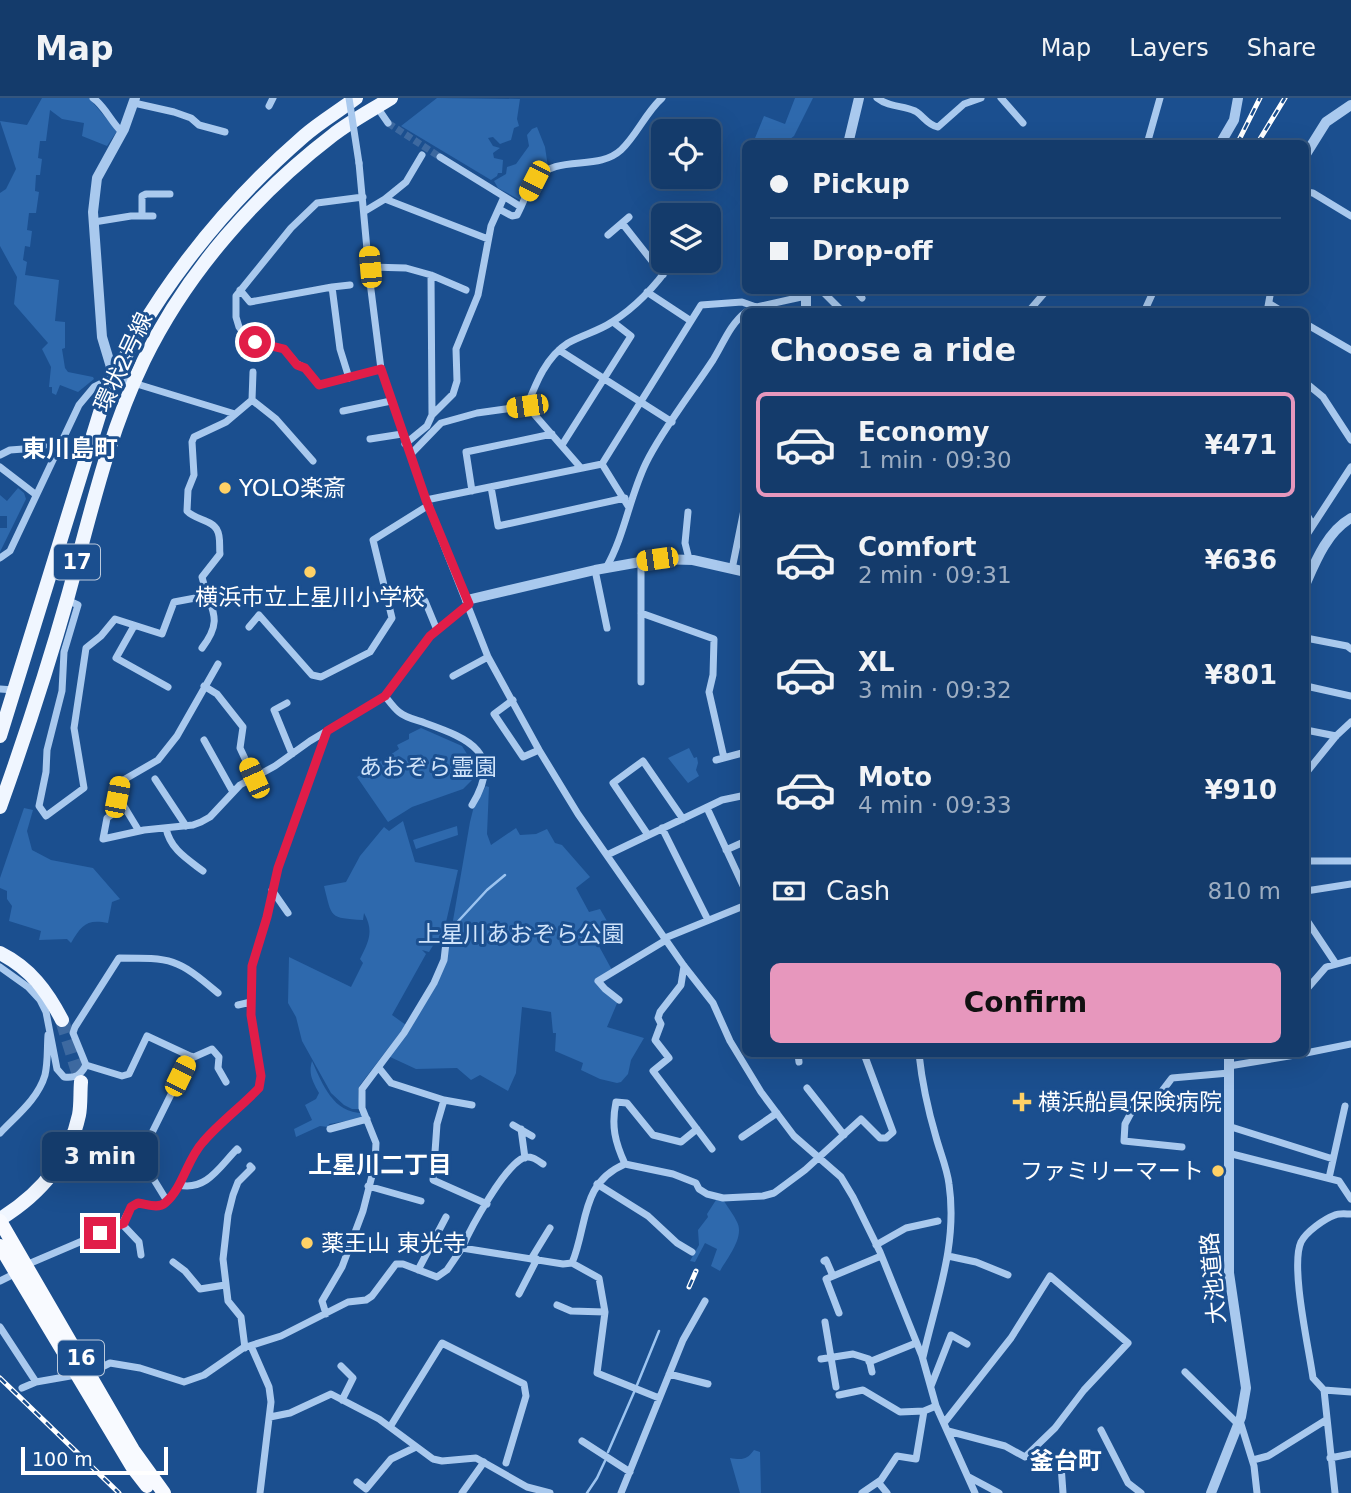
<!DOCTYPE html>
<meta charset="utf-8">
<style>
body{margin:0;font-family:"DejaVu Sans","Noto Sans JP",sans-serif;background:#1d4271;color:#f1f3f6;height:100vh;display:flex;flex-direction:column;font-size:26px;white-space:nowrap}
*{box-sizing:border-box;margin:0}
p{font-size:23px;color:#9dadc1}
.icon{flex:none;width:38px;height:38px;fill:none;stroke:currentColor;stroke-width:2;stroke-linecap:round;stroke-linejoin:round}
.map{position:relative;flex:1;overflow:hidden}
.sheet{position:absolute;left:742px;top:210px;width:567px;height:749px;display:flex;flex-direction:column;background:#143b6b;border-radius:10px;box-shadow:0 7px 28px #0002,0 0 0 2px #33557e}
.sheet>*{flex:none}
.guide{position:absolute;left:742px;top:42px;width:567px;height:154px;border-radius:10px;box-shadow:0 7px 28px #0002,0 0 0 2px #33557e;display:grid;align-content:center;height:154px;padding:0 28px;background:#143b6b}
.tools{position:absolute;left:651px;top:21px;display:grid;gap:14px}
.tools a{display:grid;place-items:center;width:70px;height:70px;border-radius:10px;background:#143b6b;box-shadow:0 7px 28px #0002,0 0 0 2px #33557e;font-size:35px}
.scale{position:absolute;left:21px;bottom:18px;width:147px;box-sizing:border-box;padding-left:7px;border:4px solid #fff;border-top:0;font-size:19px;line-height:24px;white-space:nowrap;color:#fff;-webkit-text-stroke:5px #1b4f8f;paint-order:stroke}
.end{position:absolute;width:32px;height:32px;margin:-16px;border:9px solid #e11d48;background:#fff;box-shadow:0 0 0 4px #fff}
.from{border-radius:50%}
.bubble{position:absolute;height:49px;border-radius:10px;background:#143b6b;box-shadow:0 7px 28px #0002,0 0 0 2px #33557e;font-size:23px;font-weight:700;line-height:49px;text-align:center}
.car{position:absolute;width:21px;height:42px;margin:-21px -10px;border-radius:9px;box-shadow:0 0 5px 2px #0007;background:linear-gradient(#f5c518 24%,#345 0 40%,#f5c518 0 76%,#345 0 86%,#f5c518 0)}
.guide b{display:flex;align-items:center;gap:24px;height:66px;font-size:26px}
.guide b+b{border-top:2px solid #33557e}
.guide i{width:18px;height:18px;background:#f1f3f6}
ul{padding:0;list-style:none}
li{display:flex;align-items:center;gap:21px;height:105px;margin:0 14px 10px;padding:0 14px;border:4px solid transparent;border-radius:10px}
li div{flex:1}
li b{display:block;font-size:26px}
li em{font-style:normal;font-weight:700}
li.selected{border-color:#e797bd}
li>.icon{width:63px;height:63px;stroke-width:1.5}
h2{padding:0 28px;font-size:32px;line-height:84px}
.pay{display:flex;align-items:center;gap:18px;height:77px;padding:0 28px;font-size:26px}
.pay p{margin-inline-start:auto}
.primary-button{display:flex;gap:14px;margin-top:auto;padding:14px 28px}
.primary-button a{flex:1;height:80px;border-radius:10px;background:#e797bd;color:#111;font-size:28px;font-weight:700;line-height:80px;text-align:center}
header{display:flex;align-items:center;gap:42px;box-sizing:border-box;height:98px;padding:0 35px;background:#143b6b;border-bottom:2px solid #33557e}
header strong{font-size:33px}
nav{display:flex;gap:38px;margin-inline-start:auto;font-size:24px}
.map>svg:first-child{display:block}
.green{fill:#2e69ad}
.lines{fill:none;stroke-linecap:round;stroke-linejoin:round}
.stream{stroke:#9cc4f0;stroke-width:2.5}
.minor-tunnel{stroke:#3d69a0;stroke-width:7;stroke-dasharray:7 3.5;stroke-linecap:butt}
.primary-tunnel{stroke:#3d69a0;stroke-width:14;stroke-dasharray:14 7;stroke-linecap:butt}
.minor{stroke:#a9c9ee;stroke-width:7}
.tertiary{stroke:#a9c9ee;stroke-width:10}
.primary{stroke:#f0f6ff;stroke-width:14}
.trunk{stroke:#f8faff;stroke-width:14}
.rail-casing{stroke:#fff;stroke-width:5}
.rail{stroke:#1b4f8f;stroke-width:2.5;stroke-dasharray:8;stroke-linecap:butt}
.minor-bridge{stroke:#a9c9ee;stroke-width:7}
.route{stroke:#e11d48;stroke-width:9}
.poi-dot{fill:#ffd166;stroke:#1b4f8f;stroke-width:2.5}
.labels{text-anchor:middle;stroke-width:6;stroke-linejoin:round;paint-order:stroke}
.shield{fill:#1b4f8f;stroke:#bbcadd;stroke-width:2}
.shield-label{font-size:21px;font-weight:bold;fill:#fff}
.street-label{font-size:23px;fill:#fff;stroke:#1b4f8f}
.poi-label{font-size:23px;fill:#fff;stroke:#1b4f8f;text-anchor:start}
.park-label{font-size:23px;fill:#cfe3fa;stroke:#1b4f8f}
.neighbourhood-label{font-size:24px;font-weight:bold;fill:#fff;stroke:#1b4f8f}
</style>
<header>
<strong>Map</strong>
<nav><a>Map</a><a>Layers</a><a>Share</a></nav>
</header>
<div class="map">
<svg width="1351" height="1395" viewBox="0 0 1351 1395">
<rect width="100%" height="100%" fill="#1b4f8f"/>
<!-- green -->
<path class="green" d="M42,0H89L117,33L107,48L82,38L84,25L62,21L50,12L46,43H40L38,60L42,61L40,77H36L35,93L39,94L36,115H29L27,132L32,133L30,149L25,148L23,162L27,164L25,177L59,182L55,223L65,224V250L62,251L65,270L68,274L93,279L94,281L78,294L60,287L56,297L52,295V289H49L51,269L42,251L48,245L14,206L17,179L0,148V95L6,91L16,71L0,23L27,27Z
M437,0L520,1L517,21L519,28L514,30L511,42L500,46L493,39L488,40L493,48L500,50L493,55L494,60L503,62L502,75H498L497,78L491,82L401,28Z
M795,0H813L794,38L785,45H753L764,18L785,26Z
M537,29L545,49L548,69L520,102L498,90L494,83L506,76L507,69L516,66L529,48L527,37L532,31Z
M18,390L24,395L26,401L0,454V430H7V418H0V397L7,403Z
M421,630L462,648L472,664L474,671L472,682L463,691L412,709L388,724L357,679L399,651L397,647L409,641V636Z
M689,650L694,660L697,659L698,665L696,672L699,678L688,685L668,660Z
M486,688L489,689L487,736L491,747L516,730L520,737L536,736L547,731L555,745L562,747L590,779L576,790L589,814L600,811L611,830L595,841L612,872L594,882L618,903L607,929L644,940L631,962L628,976L621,984L617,985L600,981L581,972L583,965L555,953L556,935H553L551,914L522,909L516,975L508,993L480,977L471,982L457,970L416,971L388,958L446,863L470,724L474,708Z
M24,710L33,712L27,733L32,752L51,762L93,770L120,801L112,804L108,825C86,821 82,827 71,845L67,841L39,842L41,833L9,823L12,808L7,801V793L0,790V780Z
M403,723L415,764L458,772L441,846H434L429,854L422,852L426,856L392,917L406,927L360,987L358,992L360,1011H352L344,1007L331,995L302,943L296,919L288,905L289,859L351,889L363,865L360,861C369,843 374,833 364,815L363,822C329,820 332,820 324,788L346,784L360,758L384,729L389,733Z
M457,728L458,737L416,751L413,742Z
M312,963C323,987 333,1015 363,1015L364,1020L329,1026L328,1029L320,1028L296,1039L294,1031L312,1022L305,1007L316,1001L319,995C313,984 308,976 312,963Z
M716,1102L724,1103C728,1110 734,1117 737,1124C745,1139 727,1160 720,1173L711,1168L717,1151L705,1145L695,1164L690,1163L699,1147L698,1132L708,1119L707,1116Z
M754,1352L760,1354L761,1395H740L730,1360C742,1362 747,1362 754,1352Z"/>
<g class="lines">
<!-- stream -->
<path class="stream" d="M451,831L487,792L505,777
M637,1287L659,1233
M608,1354L635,1292
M587,1395L597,1380L605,1363"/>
<!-- minor-tunnel -->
<path class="minor-tunnel" d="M388,25L440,59"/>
<!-- primary-tunnel -->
<path class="primary-tunnel" d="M62,922L81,984"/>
<!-- minor -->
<path class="minor" d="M93,0C105,8 111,24 122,34
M877,0C890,10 903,7 915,13C924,18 927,27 938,29L964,6L981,0
M1001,0L1023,25
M134,5L174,14L191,20L199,27L225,34
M269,8L273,0
M377,9L388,25
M1147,46L1160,0
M440,59L521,109
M359,65L370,184L381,271L426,402L488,559L539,652L578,716L684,868L713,905L730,943L761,994L794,1038L841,1079L853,1099L880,1154L922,1258L936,1308L975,1395
M1306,94L1313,95L1351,118
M363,99L317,105L291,130L236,198V219L239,229L245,237L255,244L284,251L297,266L305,270L319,287L381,271
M385,101L406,84L422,57
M655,110L663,118
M499,111L512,118L517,117C523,106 527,92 535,82C557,55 597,74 621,52C637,37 646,14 662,0
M365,113L385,101L488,141
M142,117V98L146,96H170
M94,124L131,118H153
M622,125L663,177
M608,137L629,119
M709,137L713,138
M370,169L406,170L431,177L466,192
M431,177L432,317
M240,192L250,204L332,189
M828,192L824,195L843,214
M855,192L862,200
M647,194L691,223
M1270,206L1283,214
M752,210L806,198
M1028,214L1047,192
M1144,214L1154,192
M1267,214L1271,192
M1306,226L1351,252
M559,252L672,324
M349,280L340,251L332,189L350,187
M1306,285L1323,299L1351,342
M252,302L276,321L313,363
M527,308L581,370
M343,313L391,303
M370,341L402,336
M405,346L427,328L432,317L453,296L457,283L456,251L478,197L491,128L504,99
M562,347L631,238L613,224
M411,356L441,325L477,315L527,308C536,285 546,259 568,245C582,237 599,233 612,224C636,209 657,186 673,163
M0,357L10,352L37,350L65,340
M602,366L701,207L742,204L756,209
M0,369L35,396
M491,389L498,428L625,400
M472,393L466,354L552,336
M426,402L602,366L628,408
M688,414L685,445L689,461
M1306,415L1312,426
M1306,438L1351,369
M0,460L10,453L79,307L94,289L114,279L235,316
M606,470C625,437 629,400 646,365C662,332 692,294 713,262C723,246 730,226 746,214
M732,471L746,402
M595,472L607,530
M67,502L78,507L64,554L62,593L47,652L46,674L39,708L46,718L84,690L74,630L86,550L101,538L115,521L162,536L174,504L206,498
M425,503L437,532
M469,506L430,538L385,598C389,603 394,610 399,614C406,620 417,622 425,625C470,641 504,655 472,707
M641,515L714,541L713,577L709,594L724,660
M134,528L116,560L168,589
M249,529L259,517L312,577L321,579L370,554L392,520L373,442L429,407
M1306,540L1347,548L1351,551
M202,550C225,520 210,512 202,479L220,456C219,449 221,438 217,432C213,422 195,422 187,413L188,392L194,377L192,344L194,339L226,324L252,302L253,274
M218,566L177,638L158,662L120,684L114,715L107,720L103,741L144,732L193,727L201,724L210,719L240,687L275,668L310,643L385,598
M744,576L746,574
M453,578L488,559
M641,584V463
M204,588L217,596L243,629L240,650L254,680
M1306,588L1351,598
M0,591L14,592
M513,602L494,616L523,659L539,652
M287,605L274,612L292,656
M1306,632L1336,638
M204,642L233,694
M716,662L746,654
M1306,675L1336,638L1351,624
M155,681L186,728
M122,705L139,733
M707,710L746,794
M166,730C170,751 187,761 203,773
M662,730L708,822
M648,737L613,685L643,663L683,721
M726,752L746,743
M607,757L722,702L746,697
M1306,763H1351
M272,792L288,815
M1306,793L1351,786
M1306,821L1336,866
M665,840L746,807
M684,868L681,887L660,914L658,920L661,926L655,942L669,960L653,973L712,1051
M0,869L28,889L40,902L46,914L57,971L64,979C76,980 80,978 86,967L73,935L75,929L119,860C172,860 177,860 218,895
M1306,892L1326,869L1351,862
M619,902L605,891L598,883L666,842
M238,907L251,904
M1306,955L1351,946
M798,956L799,964
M919,956C922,984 928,1012 936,1039C940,1054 947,1070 949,1086C958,1147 936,1201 923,1259
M190,958L194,959L212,951L219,959L218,970L226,984
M86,967L122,978L129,976L147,938L190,958L140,1059L167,1103
M1229,968L1301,956
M379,970L391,985L444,1002
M807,990L844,1037
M472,1007L444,1002L437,1026L433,1082L487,1106
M513,1027L532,1038
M1228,1028L1333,1061
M330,1031L367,1021
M521,1031L525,1060
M0,1035C16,1018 38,1001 45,977C48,964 47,950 48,937
M742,1039L777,1015
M1182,1049L1124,1043L1125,1026L1141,996L1159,997L1172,980L1229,975
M1228,1055L1339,1083L1351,1101
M625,1066C615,1044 611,1028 616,1004L627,1005L653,1037L681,1044L697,1031
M1329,1080L1345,1008
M597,1086L648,1118L677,1145L692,1154
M179,1087C207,1093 220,1068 237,1051L238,1052
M368,1088L421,1103
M122,1126L139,1144L141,1157
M876,1147L906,1130L938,1123
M462,1150C471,1129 504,1069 523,1060C531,1057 537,1062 543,1066
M948,1158L976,1164L1008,1177
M531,1161L550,1130
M824,1163L826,1162L833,1178
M173,1164L185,1173L200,1191L225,1187
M572,1165C588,1127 580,1085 625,1066L673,1076L696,1085L699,1091L707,1096L723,1100L763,1098L774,1095L805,1072L861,1021L880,1040H886L893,1034L864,956
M26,1167L122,1126L131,1109L138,1105C147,1106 158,1111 165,1105C183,1090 187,1061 203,1044C219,1025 241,1009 259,990L261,978L251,917L252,868L267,819L278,770L327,633
M418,1172L446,1119
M0,1183L16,1175
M519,1196L537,1161
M557,1207L571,1213L605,1214
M839,1215L826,1181L881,1158
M326,1216L322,1203L342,1169L363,1113L375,1066L376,1045L362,1010V991L404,935L434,885L444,862L447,836
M825,1224L836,1289
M0,1229L36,1284
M251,1248L269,1289L271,1304L260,1395
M245,1250L241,1219L228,1203L223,1161L228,1117L233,1097L238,1084L252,1070L250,1068
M821,1261L853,1256L869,1261L872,1274
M869,1264L916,1245
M341,1268L353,1280L342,1302
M1185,1274L1238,1326
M88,1276L110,1265L140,1270L184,1284L204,1277L243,1250L281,1238L348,1204L366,1202L372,1198L396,1166H403L437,1179L447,1172L462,1150L563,1166L572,1165L599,1180L605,1214L597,1275L659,1300
M669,1276L708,1286
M931,1288L951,1237L967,1246
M22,1290L36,1284L76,1277
M1324,1292L1351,1294
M839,1297L863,1292L900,1314L924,1313
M270,1319L290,1315L331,1296L379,1321L433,1361L442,1363L476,1360L527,1389L550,1395
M1240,1323L1254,1368L1257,1395
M944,1325L1011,1240L1050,1178L1128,1245L1084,1292L1055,1330L1025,1359L1005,1348L948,1333
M390,1329L442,1245L524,1286L526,1298L506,1365
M1101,1332L1128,1385L1141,1395
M582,1343L630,1374
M1330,1360L1351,1356
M1253,1362L1268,1358L1326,1322
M1061,1367L1063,1395
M969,1379L999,1395
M357,1384L366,1391L391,1361L416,1349
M878,1384L887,1395
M462,1395L484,1364
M621,1395L683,1242L705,1203
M862,1395L881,1382L897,1358L916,1361L924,1313L936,1308
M1335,1395L1324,1292L1313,1280C1309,1251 1290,1168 1301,1144C1306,1134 1324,1121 1335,1117C1339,1115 1346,1116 1351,1116"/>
<!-- tertiary -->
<path class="tertiary" d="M848,46L859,0
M1220,46L1234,22L1238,0
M1306,56L1326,24L1351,7
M806,192V214
M114,279L102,239L93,114L97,80L124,31L135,0
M1306,485C1316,462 1328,433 1351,420
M467,502L595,472L657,461L693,462L746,474
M1211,1395L1241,1319L1246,1290L1229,1175V956"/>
<!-- primary -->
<path class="primary" d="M0,638L102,308C144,206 221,110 304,38C320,24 339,13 356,0
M0,709C25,639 48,569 68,498C90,418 108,336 144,262C187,174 256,96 333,37C351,23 372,12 391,0
M0,855C30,870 47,893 62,922
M0,1121C39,1097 69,1063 79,1017C81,1007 80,995 81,984"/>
<!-- trunk -->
<path class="trunk" d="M0,1123L133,1352L164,1395
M0,1148L133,1370L147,1388"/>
<!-- rail casing -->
<g class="rail-casing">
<path id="rail" d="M1237,46L1260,0
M1257,46L1285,0
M689,1189L696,1173
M0,1280L119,1395"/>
</g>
<!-- rail -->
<use href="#rail" class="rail"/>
<!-- minor-bridge -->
<path class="minor-bridge" d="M349,0L359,65"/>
</g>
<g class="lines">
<!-- route -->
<path class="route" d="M100,1135L124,1125L131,1109L138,1105C147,1106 158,1111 165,1105C183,1090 187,1061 203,1044C219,1025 241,1009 259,990L261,978L251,917L252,868L267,819L278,770L327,633L385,598L430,538L469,506L426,402L381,271L319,287L305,270L297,267L284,251L255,244"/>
</g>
<!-- markers -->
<g class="poi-dot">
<circle cx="225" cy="390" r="7"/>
<circle cx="310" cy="474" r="7"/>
<path d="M1018.5 993.5h7v7h7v7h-7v7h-7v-7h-7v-7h7z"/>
<circle cx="1218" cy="1073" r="7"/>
<circle cx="307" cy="1145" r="7"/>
</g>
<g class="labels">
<!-- shield labels -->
<g class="shield">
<rect x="54" y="446.5" width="46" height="35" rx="5"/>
<rect x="58" y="1242.5" width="46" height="35" rx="5"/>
</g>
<g class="shield-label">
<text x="77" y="471">17</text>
<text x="81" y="1267">16</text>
</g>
<!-- street labels -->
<g class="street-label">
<text transform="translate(123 264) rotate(-65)" y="8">環状2号線</text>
<text transform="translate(1213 1180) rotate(-95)" y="8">大池道路</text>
</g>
<!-- poi labels -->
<g class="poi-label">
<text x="239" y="398">YOLO楽斎</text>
<text x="310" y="507" text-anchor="middle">横浜市立上星川小学校</text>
<text x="1038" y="1012">横浜船員保険病院</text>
<text x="1204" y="1081" text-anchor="end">ファミリーマート</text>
<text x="321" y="1153">薬王山 東光寺</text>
</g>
<!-- park labels -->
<g class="park-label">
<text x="428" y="677">あおぞら霊園</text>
<text x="521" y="844">上星川あおぞら公園</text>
</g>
<!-- neighbourhood labels -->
<g class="neighbourhood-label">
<text x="70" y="359">東川島町</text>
<text x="380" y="1075">上星川二丁目</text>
<text x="1066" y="1371">釜台町</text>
</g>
</g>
</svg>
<div class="tools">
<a><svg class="icon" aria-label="locate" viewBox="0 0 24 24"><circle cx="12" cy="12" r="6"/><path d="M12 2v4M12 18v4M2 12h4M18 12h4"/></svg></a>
<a><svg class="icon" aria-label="layers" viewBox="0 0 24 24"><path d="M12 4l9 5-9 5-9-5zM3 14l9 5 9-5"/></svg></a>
</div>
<div class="scale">100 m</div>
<i class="end from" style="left:255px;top:244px"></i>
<i class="end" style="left:100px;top:1135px"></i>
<div class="bubble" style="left:42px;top:1034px;width:116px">3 min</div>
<i class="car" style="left:534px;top:83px;rotate:207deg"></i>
<i class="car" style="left:370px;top:169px;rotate:355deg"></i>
<i class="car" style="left:527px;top:308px;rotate:262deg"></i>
<i class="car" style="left:657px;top:461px;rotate:262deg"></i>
<i class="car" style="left:254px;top:680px;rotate:336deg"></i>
<i class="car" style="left:117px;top:699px;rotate:11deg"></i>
<i class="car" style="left:180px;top:978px;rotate:26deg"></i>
<div class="guide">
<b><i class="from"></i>Pickup</b>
<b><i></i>Drop-off</b>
</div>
<section class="sheet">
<h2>Choose a ride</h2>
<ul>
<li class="selected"><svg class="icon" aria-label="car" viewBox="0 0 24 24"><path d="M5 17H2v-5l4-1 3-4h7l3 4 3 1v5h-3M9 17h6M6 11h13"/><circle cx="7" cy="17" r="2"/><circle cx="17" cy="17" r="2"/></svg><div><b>Economy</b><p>1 min · 09:30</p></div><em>¥471</em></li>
<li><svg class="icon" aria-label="car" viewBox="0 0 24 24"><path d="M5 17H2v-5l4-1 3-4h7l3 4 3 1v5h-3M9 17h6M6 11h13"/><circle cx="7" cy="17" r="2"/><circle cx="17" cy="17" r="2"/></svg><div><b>Comfort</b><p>2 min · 09:31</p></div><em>¥636</em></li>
<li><svg class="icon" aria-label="car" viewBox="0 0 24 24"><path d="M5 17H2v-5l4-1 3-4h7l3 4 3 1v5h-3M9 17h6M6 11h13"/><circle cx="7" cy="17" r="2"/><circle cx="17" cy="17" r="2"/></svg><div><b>XL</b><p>3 min · 09:32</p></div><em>¥801</em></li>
<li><svg class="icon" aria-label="car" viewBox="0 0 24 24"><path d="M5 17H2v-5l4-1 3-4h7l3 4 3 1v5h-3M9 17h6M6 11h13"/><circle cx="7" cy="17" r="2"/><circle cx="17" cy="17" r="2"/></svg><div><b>Moto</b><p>4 min · 09:33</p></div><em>¥910</em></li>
</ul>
<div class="pay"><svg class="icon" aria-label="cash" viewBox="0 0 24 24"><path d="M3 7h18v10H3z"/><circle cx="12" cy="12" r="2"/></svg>Cash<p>810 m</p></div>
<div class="primary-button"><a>Confirm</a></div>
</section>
</div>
